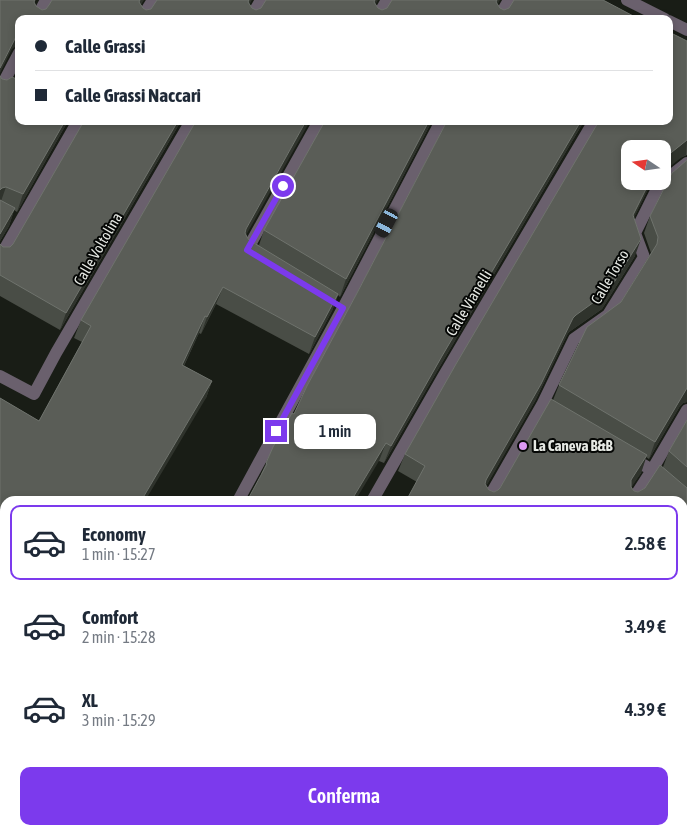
<!DOCTYPE html>
<html lang="it">
<meta charset="utf-8">
<style>
body{margin:0;font-family:"Asap Condensed",sans-serif;background:#f6f6f7;color:#1f2937;height:100vh;display:flex;flex-direction:column;font-size:19px;white-space:nowrap}
*{box-sizing:border-box;margin:0}
p{font-size:16px;color:#747a83}
.icon{flex:none;width:28px;height:28px;fill:none;stroke:currentColor;stroke-width:2;stroke-linecap:round;stroke-linejoin:round}
.map{position:relative;flex:1;overflow:hidden}
.drawer{position:absolute;left:0px;top:496px;width:688px;height:339px;display:flex;flex-direction:column;background:#fff;border-radius:15px 15px 0 0;box-shadow:0 2px 8px #0003}
.drawer>*{flex:none}
.guide{position:absolute;left:15px;top:15px;width:658px;height:110px;border-radius:10px;box-shadow:0 2px 8px #0003;display:grid;align-content:center;height:110px;padding:0 20px;background:#fff}
.needle{width:32px;rotate:283deg}
.fabs{position:absolute;left:621px;top:140px;display:grid;gap:10px}
.fabs a{display:grid;place-items:center;width:50px;height:50px;border-radius:10px;background:#fff;box-shadow:0 2px 8px #0003;font-size:25px}
.end{position:absolute;width:22px;height:22px;margin:-11px;border:6px solid #7c3aed;background:#fff;box-shadow:0 0 0 2px #fff}
.from{border-radius:50%}
.bubble{position:absolute;height:35px;border-radius:10px;background:#fff;box-shadow:0 2px 8px #0003;font-size:16px;font-weight:600;line-height:35px;text-align:center}
.car{position:absolute;width:15px;height:30px;margin:-15px -8px;border-radius:6px;box-shadow:0 0 4px 1px #0007;background:linear-gradient(#222 24%,#8ab4d8 0 40%,#222 0 76%,#8ab4d8 0 86%,#222 0)}
.guide b{display:flex;align-items:center;gap:18px;height:48px;font-size:19px}
.guide b+b{border-top:1px solid #e0e1e3}
.guide i{width:12px;height:12px;background:#1f2937}
ul{padding:9px 0 0;list-style:none}
li{display:flex;align-items:center;gap:15px;height:75px;margin:0 10px 8px;padding:0 10px;border:2px solid transparent;border-radius:10px}
li div{flex:1}
li b{display:block;font-size:19px}
li em{font-style:normal;font-weight:600}
li.on{border-color:#7c3aed}
li>.icon{width:45px;height:45px;stroke-width:1.5}
.primary-button{display:flex;gap:10px;margin-top:auto;padding:10px 20px}
.primary-button a{flex:1;height:58px;border-radius:10px;background:#7c3aed;color:#fff;font-size:20px;font-weight:600;line-height:58px;text-align:center}
.map>svg:first-child{display:block}
.water{fill:#0d0112;stroke:#4e4651}
.lines{fill:none;stroke-linecap:round;stroke-linejoin:round}
.minor{stroke:#6a606d;stroke-width:12}
.wall{fill:#494d46}
.shaded-wall{fill:#2f332c}
.building{fill:#5a5d57;stroke:#6f736d}
.route{stroke:#7c3aed;stroke-width:6}
.poi-dot{fill:#dc99f4;stroke:#050705;stroke-width:2}
.labels{text-anchor:middle;stroke-width:4;stroke-linejoin:round;paint-order:stroke}
.street-label{font-size:15px;fill:#e5e8e3;stroke:#050705}
.poi-label{font-size:15px;font-weight:bold;fill:#e5e8e3;stroke:#050705;text-anchor:start}
</style>
<div class="map">
<svg width="687" height="834" viewBox="0 0 687 834">
<rect width="100%" height="100%" fill="#191d16"/>
<!-- water -->
<path class="water" d="M0,689L5,692V798L0,795Z
M194,830H338L346,834H205Z"/>
<g class="lines">
<!-- minor -->
<path class="minor" d="M627,0L665,19
M36,19L46,0
M141,19L153,0
M250,19L261,0
M376,19L387,0
M498,19L509,0
M669,21L687,30
M0,89L19,53
M253,254L247,250L319,121
M0,257L78,121
M0,376L34,394L56,353L191,121
M630,457L652,470L687,500
M238,501L343,308L441,121
M372,501L443,377L594,121
M487,501L542,405L574,339L608,315L644,257L635,233L659,185L687,163
M632,501L652,470L687,410
M0,673L5,676
M353,830L362,834"/>
</g>
<!-- wall -->
<path class="wall" d="M687,41V155L682,157L630,181H652L634,217L635,256L602,309L569,332L567,335L535,401L486,486L489,490L494,492L498,490L500,488L553,400L559,385L621,302L651,253L644,233L650,216L687,160V402L683,403L680,406L649,459L646,457L641,473L631,487L634,491L638,492L645,488L663,467L669,451L687,420V834H397L390,830H682V501H406L417,482L398,471L405,454Z
M19,67V121H68L17,212L14,210L9,226L0,241L2,79L7,80L15,78Z
M181,121L60,330L0,296V244L3,247H10Z
M432,121L340,297L338,295L332,311L309,354L216,304L201,334L199,333L184,366L212,381L206,398L5,501V666L0,663V398L39,421L82,342L74,338L81,320L246,235L249,240L259,245L264,230Z
M447,121H584L436,373L384,463L379,461L261,474L266,463L294,414Z"/>
<!-- shaded-wall -->
<path class="shaded-wall" d="M139,0H144L134,15Z
M248,0H252L243,15Z
M374,0H378L369,15Z
M496,0H500L491,15Z
M19,31L18,45L12,49L0,73V68Z
M65,121H68L17,212L23,194Z
M178,121H181L60,330L66,313Z
M306,121H310L240,246L246,229Z
M429,121H432L340,297L346,279Z
M581,121H584L436,373L384,463L391,446L442,356Z
M687,140L686,155L682,157L662,173V160Z
M650,181H652L627,232L633,215Z
M6,187L0,204V190L2,188Z
M15,208L9,226L0,241V234Z
M641,239L635,256L602,309L569,332L567,335L535,401L480,497L486,480L573,318Z
M223,287L216,304L201,334L207,317Z
M338,294L332,311L309,354L315,337Z
M205,316L199,333L176,382L182,365Z
M212,381L206,398L145,501H141Z
M687,388V402L683,403L680,406L649,459L655,442Z
M386,443L379,461L355,501H351Z
M647,455L641,473L625,497L631,480Z
M45,830H49L47,834H43Z"/>
<!-- building -->
<path class="building" d="M0,0H35L34,2L36,6L42,10L46,9L49,5L52,0H140L139,2L143,8L146,10L151,9L157,0H249L248,2L252,8L256,10L261,8L266,0H375L374,2L378,8L382,10L387,8L392,0H497L496,2L500,8L504,10L509,8L514,0H603L639,19H19V31L0,68Z
M669,32L687,41V140L662,160V149H630V181H650L633,215L641,239L608,292L576,315L573,318L541,384L486,480L485,484L489,490L494,492L498,490L500,488L551,399L647,455L631,480V487L634,491L638,492L645,488L660,465L687,488V834H435L428,830H682V501H406L425,466L405,454L456,364L599,121H669Z
M0,76L2,79L7,80L12,77L19,80V121H65L23,194L6,187L2,188L0,190Z
M84,121H178L66,313L0,275V244L3,247H10L13,244Z
M196,121H306L246,229L245,233L247,237L249,240L338,294L315,337L223,287L207,317L205,316L182,365L212,381L141,501H5V645L0,643V398L39,421L91,326L81,320Z
M325,121H429L346,279L264,230Z
M447,121H581L442,356L391,446L386,443L351,501H247L267,464L266,463L273,447L292,413L294,414L307,386L356,295Z
M687,160V388L655,442L559,385L587,327L621,302L657,244L658,237L650,216L672,173Z
M0,200L15,208L0,234Z
M687,420V467L669,451Z
M0,783L5,785V830H45L43,834H0Z
M121,830H156L169,833L171,830H229L238,834H119Z"/>
<g class="lines">
<!-- route -->
<path class="route" d="M276,431L343,308L247,250L283,186"/>
</g>
<!-- markers -->
<circle class="poi-dot" cx="523" cy="446" r="5"/>
<g class="labels">
<!-- street labels -->
<g class="street-label">
<text transform="translate(98 249) rotate(-60)" y="5">Calle Voltolina</text>
<text transform="translate(610 277) rotate(-60)" y="5">Calle Torso</text>
<text transform="translate(469 303) rotate(-59)" y="5">Calle Vianelli</text>
</g>
<!-- poi labels -->
<g class="poi-label">
<text x="533" y="451">La Caneva B&amp;B</text>
</g>
</g>
</svg>
<div class="fabs">
<a><svg class="needle" viewBox="-14 -14 28 28"><path d="M0-13l5 13h-10z" fill="#e53935"/><path d="M0 13l5-13h-10z" fill="#747a83"/></svg></a>
</div>
<i class="end from" style="left:283px;top:186px"></i>
<i class="end" style="left:276px;top:431px"></i>
<div class="bubble" style="left:294px;top:414px;width:82px">1 min</div>
<i class="car" style="left:387px;top:223px;rotate:208deg"></i>
<div class="guide">
<b><i class="from"></i>Calle Grassi</b>
<b><i></i>Calle Grassi Naccari</b>
</div>
<section class="drawer">
<ul>
<li class="on"><svg class="icon" aria-label="car" viewBox="0 0 24 24"><path d="M5 17H2v-5l4-1 3-4h7l3 4 3 1v5h-3M9 17h6M6 11h13"/><circle cx="7" cy="17" r="2"/><circle cx="17" cy="17" r="2"/></svg><div><b>Economy</b><p>1 min · 15:27</p></div><em>2.58 €</em></li>
<li><svg class="icon" aria-label="car" viewBox="0 0 24 24"><path d="M5 17H2v-5l4-1 3-4h7l3 4 3 1v5h-3M9 17h6M6 11h13"/><circle cx="7" cy="17" r="2"/><circle cx="17" cy="17" r="2"/></svg><div><b>Comfort</b><p>2 min · 15:28</p></div><em>3.49 €</em></li>
<li><svg class="icon" aria-label="car" viewBox="0 0 24 24"><path d="M5 17H2v-5l4-1 3-4h7l3 4 3 1v5h-3M9 17h6M6 11h13"/><circle cx="7" cy="17" r="2"/><circle cx="17" cy="17" r="2"/></svg><div><b>XL</b><p>3 min · 15:29</p></div><em>4.39 €</em></li>
</ul>
<div class="primary-button"><a>Conferma</a></div>
</section>
</div>
